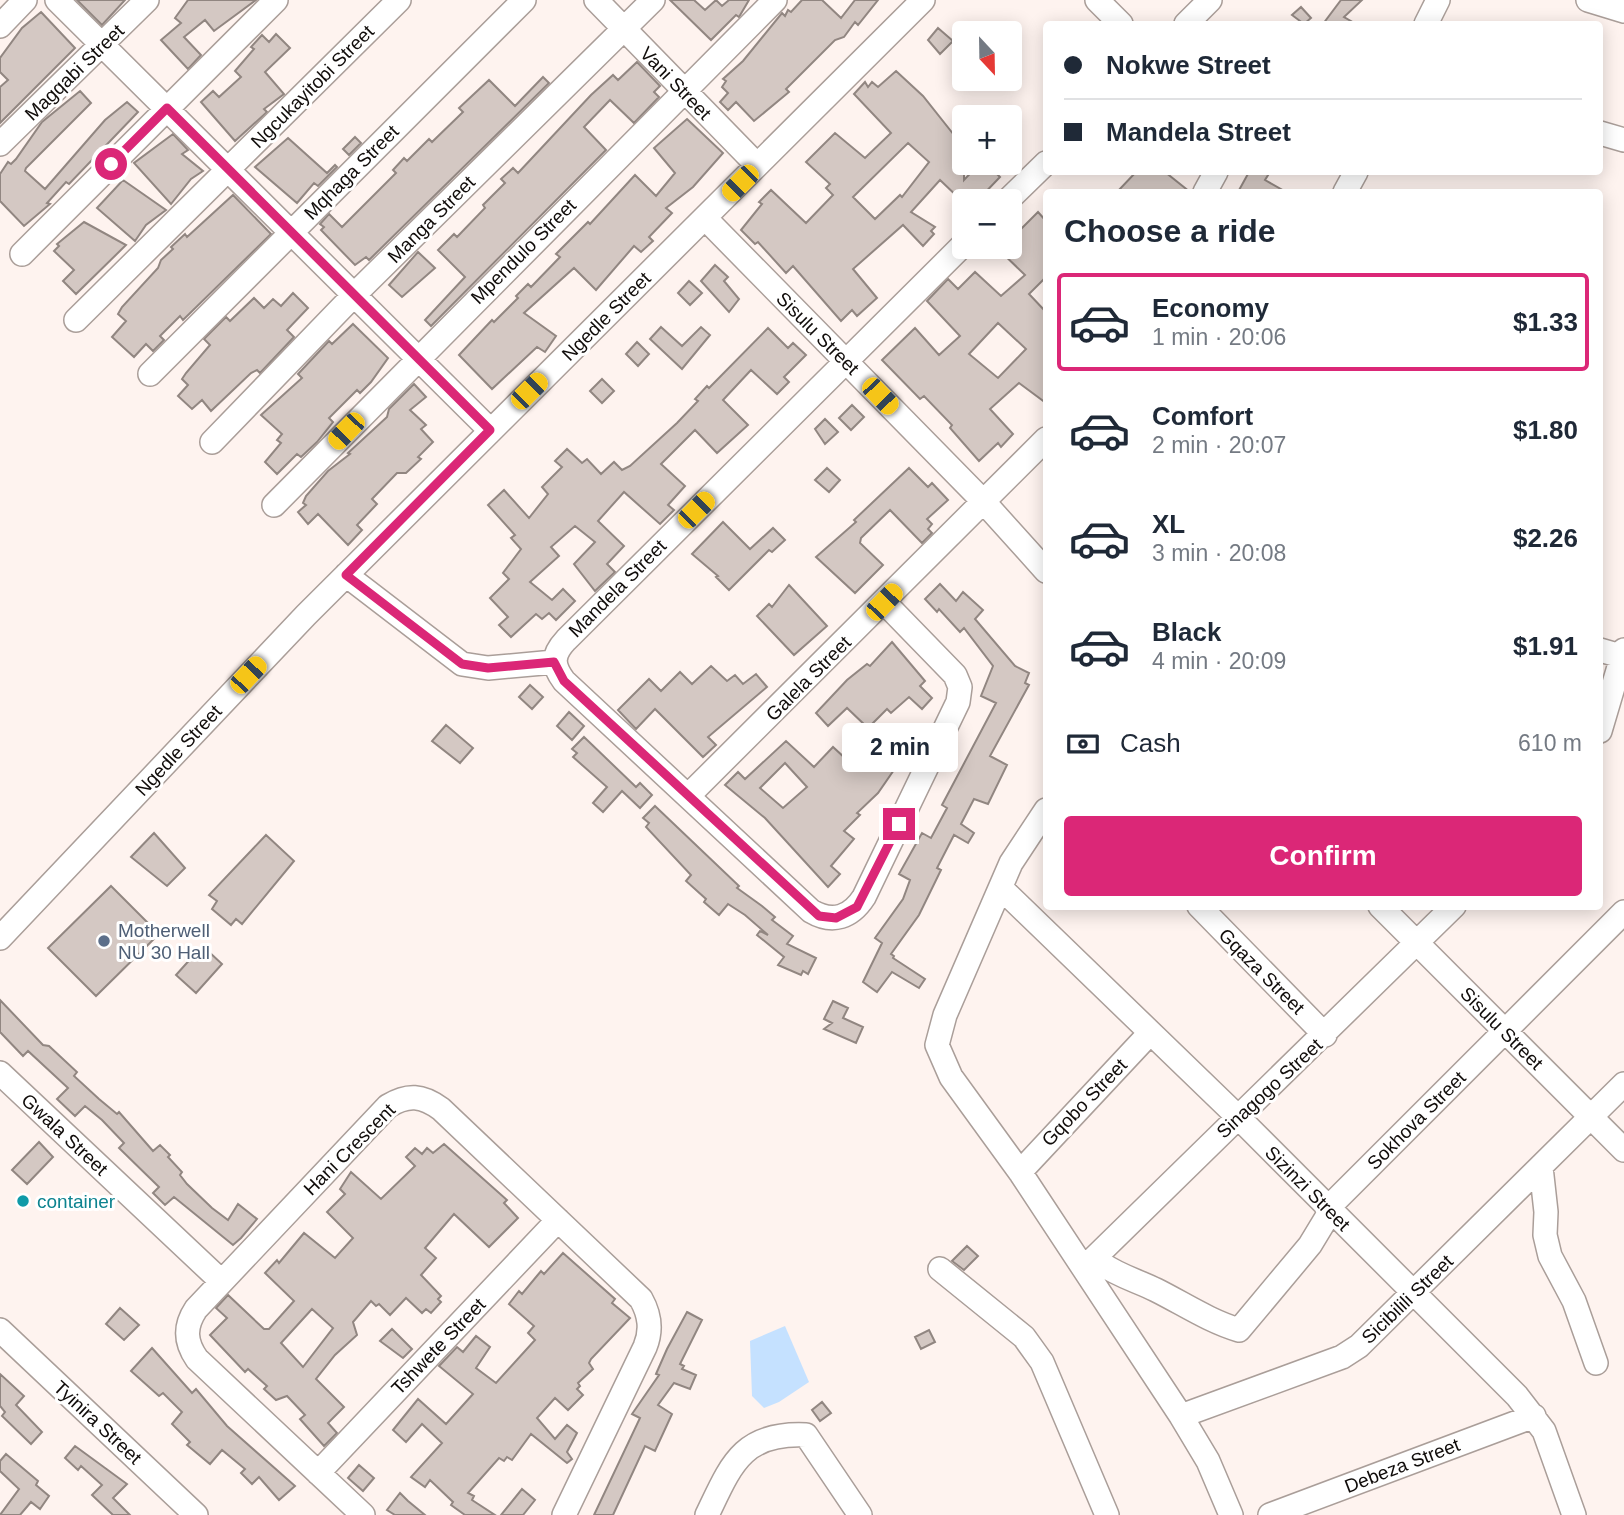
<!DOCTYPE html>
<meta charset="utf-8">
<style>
body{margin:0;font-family:Arial,sans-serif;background:#f2f2f3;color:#1f2937;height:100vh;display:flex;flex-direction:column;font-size:26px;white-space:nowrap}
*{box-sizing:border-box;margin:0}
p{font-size:23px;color:#747a83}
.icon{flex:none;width:38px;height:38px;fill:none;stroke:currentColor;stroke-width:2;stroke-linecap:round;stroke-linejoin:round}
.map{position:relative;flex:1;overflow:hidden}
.sheet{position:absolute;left:1043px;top:189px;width:560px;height:721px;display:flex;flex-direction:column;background:#fff;border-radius:7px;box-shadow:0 4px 18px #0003}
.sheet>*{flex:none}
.top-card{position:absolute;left:1043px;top:21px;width:560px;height:154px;border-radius:7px;box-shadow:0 4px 18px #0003;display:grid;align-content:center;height:154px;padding:0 21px;background:#fff}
.needle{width:46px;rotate:158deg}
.buttons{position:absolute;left:952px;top:21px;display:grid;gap:14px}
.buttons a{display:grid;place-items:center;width:70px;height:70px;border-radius:7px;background:#fff;box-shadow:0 4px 18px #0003;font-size:35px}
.end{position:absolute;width:32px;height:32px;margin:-16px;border:9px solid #db2777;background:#fff;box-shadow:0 0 0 4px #fff}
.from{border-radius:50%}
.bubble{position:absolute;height:49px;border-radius:7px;background:#fff;box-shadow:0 4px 18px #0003;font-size:23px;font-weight:700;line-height:49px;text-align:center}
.car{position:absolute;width:21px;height:42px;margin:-21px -10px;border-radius:9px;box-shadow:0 0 5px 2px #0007;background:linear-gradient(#f5c518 24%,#345 0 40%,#f5c518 0 76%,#345 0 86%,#f5c518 0)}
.top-card b{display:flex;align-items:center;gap:24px;height:66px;font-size:26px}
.top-card b+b{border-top:2px solid #e0e1e3}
.top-card i{width:18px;height:18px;background:#1f2937}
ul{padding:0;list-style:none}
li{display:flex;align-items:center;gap:21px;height:98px;margin:0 14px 10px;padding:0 7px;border:4px solid transparent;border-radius:7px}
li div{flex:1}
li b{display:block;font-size:26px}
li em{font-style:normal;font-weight:700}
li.on{border-color:#db2777}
li>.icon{width:63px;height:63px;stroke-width:1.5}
h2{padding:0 21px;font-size:32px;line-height:84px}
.pay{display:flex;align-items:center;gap:18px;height:77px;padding:0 21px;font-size:26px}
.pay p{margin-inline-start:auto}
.cta{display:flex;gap:14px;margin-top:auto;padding:14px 21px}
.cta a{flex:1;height:80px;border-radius:7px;background:#db2777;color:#fff;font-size:28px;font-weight:700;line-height:80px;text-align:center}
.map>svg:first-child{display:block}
.water{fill:#c5e1ff}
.building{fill:#d4c8c3;stroke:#918681;stroke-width:2;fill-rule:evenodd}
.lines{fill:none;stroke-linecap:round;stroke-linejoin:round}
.minor-casing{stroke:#aa9e99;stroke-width:26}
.minor{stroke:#fff;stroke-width:23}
.route{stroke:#db2777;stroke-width:9}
.service-dot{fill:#5c6f8a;stroke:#fff;stroke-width:2.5}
.culture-dot{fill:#0f9aa8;stroke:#fff;stroke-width:2.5}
.labels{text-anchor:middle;stroke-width:6;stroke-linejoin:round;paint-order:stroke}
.street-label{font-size:19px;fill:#100c0a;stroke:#fff}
.service-label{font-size:19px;fill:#4e5e75;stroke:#fff;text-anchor:start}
.culture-label{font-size:19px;fill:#0d838f;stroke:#fff;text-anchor:start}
</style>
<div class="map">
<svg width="1624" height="1515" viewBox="0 0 1624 1515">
<rect width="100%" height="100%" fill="#fef3ef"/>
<!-- water -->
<path class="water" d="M785,1326L809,1382L779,1402L764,1408L752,1396L750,1341Z"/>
<!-- building -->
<path class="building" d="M77,0H125L102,25Z
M188,0H256L214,31L205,20L184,37L201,55L188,69L161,40L181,23L175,18Z
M670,0H694L705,10L716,0L722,6L729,0H749L739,17L736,15L711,40Z
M802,0H822L841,18L855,0H878L858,25L855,22L844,37L835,40L786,89L789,92L754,121L736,102L728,110L720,102L728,93L722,87L726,81L723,79L743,61L782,13L785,16L788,10L791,12Z
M1341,0H1362L1344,17L1356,24H1323Z
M1301,7L1311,18L1304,24L1292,15Z
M41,12L75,48L0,123V87L8,80L0,72V58L22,28Z
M938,28L953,41L940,54L928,40Z
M276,34L290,48L265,72L284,94L264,109L267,112L235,141L201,102L213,91L219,97L241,77L235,71L254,49L251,47L262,35L269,42Z
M637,62L660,86L654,92L659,97L634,123L610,100L584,127L606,150L431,326L425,320L465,277L438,250L454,234L457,237L485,208L483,205L505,183L501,179L513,168L518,173L591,95L613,75L618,80Z
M896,71L923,96L958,140L964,133V180L980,163H986L1000,177L977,201L964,203L940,180L911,212L935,227L931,231L934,234L923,246L903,225L853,269L877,298L857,316L852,310L841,321L793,266L786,273L758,242L755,244L741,230L762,204L759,202L771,190L806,223L833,195L826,188L830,184L806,162L835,133L865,158L891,133L854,94L865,82L868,87L872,82L878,87ZM908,143L929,162L902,197L900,195L875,219L853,197Z
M543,77L549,83L369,260L366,257L355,265L321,230L324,227L320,224L329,214L342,227L396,173L393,170L404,158L407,161L429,139L432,142L463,112L459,108L489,80L515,106Z
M80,91L91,103L26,168L25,171L45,189L105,120L127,102L138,112L69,184L66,182L47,203L50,204L24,226L0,201V174L8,162L11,164L16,159L42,122Z
M687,119L723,153L693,187L666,208L672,213L649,237L653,241L641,252L634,246L596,290L574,268L524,313L556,336L545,352L537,347L492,389L459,355L492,320L494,322L518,298L516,296L528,284L531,287L560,257L556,254L588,222L590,224L635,175L656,196L675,173L654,148Z
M173,134L188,150L182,154L203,171L191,179L171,204L134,163Z
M355,137L361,143L349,155L343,149Z
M288,138L327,173L335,165L337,167L318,186L314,183L297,203L255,167Z
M1136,172H1165L1190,192H1117Z
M1249,172H1270L1265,180L1286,192H1238Z
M123,180L166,210L146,225L135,241L97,208Z
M233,195L271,234L183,320L180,316L160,336L164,340L153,351L146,344L134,357L112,337L126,321L118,314L122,307L158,268L161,260L173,249L171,247L185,234L187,237Z
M1038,212L1046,221V277L1029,294L1046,312V403L1019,383L990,409L1013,434L1001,447L998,443L979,461L950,428L952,425L924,396L920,399L882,360L915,328L939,355L960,336L927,301L948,279L958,289L975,272L1001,296L1025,275L996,247H1010V223L1018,232ZM998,323L1026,349L998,378L969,354Z
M84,222L126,245L76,294L63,281L74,270L54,251L59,246L57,244Z
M418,252L435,268L402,297L389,285Z
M715,265L728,277L724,281L739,299L729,312L701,281Z
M689,281L702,293L690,305L678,293Z
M293,293L308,308L287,330L294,337L260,373L257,370L251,373L211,411L202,400L192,409L178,396L188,385L182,379L186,373L210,345L204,339L226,317L230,321L254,298L264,308L273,299L281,306Z
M353,324L388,358L371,382L360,393L357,390L329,418L333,422L317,442L301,457L297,454L277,474L265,462L281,443L277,440L282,434L261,415L302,378L298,374L329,341L332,344Z
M661,327L682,346L701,327L710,335L682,369L650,339Z
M768,328L788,348L793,343L806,355L784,377L789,382L777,394L751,370L723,400L748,425L717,453L695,430L661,464L685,486L668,505L674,510L660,524L624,492L598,521L624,546L607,564L615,572L595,591L574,564L595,542L575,526L551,547L559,556L530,582L552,600L563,589L575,601L556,620L549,613L542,619L536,614L511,637L499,625L508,617L490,598L509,579L503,573L521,549L511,538L515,535L488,505L504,490L529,518L548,494L542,487L562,467L555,461L567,449L582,463L587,459L601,474L614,462L622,470L630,466L677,423L698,401L695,399L707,386L709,388Z
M637,342L649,354L638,366L626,354Z
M602,379L614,391L602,403L590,391Z
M414,384L426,397L410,410L426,425L421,429L433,442L418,457L421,459L406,473H397L372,499L377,504L357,525L362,530L348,545L318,514L308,524L298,512L306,505L303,503L306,496L328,471L350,454L348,453L387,417L389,409Z
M852,405L864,417L851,430L839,418Z
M825,419L838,432L825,444L815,429Z
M827,468L840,480L829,492L815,480Z
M909,468L928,487L932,483L948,500L927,519L932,524L928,529L932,533L922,543L890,510L861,538L860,543L883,565L855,593L816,557L856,522L854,520Z
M723,522L750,549L773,528L785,540L772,552L769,550L729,590L716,577L718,576L692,554Z
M940,584L956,601L963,592L983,610L975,619L1015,666L1029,673L1025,683L1029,685L990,756L1007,765L988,804L974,799L961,824L974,833L968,843L954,835L937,868L941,870L919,915L891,954L894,956L893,958L925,979L919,988L892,972L877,992L863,982L882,943L875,938L903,899L910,880L899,874L922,833L931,838L947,808L942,805L996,703L981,696L993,666L964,628L960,632L939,609L937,612L925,599Z
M789,585L827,626L794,655L757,616L769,604L772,607Z
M892,642L925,681L920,686L932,698L922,709L909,697L891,713L887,709L868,728L847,708L828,726L816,713L847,680L867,664L870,666Z
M711,666L727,681L735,675L743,684L756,674L767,687L708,737L716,745L703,757L655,709L636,729L618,710L649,679L661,691L680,672L692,684Z
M530,685L543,697L532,709L519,697Z
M569,712L584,726L572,740L557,726Z
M446,725L473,748L460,763L432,741Z
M584,737L636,787L640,783L652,795L640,808L622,791L603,812L593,803L607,787L573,757L577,753L572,749Z
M867,738L879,749L876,752L896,767L878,793L857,813L860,815L844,831L854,839L831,866L840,874L828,887L765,818L725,785L738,772L745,779L786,741L814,767L833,747L846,759ZM785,763L807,787L783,808L760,788Z
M655,806L739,886L737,888L762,906L775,917L772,920L793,936L787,944L816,958L808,974L803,971L801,975L778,965L784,957L757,935L760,931L768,935L745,915L728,904L719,915L704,902L706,899L686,881L691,875L646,827L649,823L643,818Z
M154,833L185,868L167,886L131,857Z
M266,835L294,861L242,924L236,919L231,925L212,909L217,901L209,895Z
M111,886L159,934L96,996L48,948Z
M208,951L222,964L196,993L176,975L194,955L199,960Z
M0,1000L43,1045L49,1046L77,1072L74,1076L99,1099L117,1114L119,1112L153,1151L160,1145L170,1155L168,1157L182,1172L180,1175L187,1184L212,1208L228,1220L238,1204L257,1219L241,1238L233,1245L174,1197L165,1205L153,1193L159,1187L119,1148L124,1143L102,1120L85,1106L75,1116L57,1099L68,1088L28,1051L23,1056L0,1032Z
M833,1001L848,1008L843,1018L863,1027L856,1043L824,1029L832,1023L824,1019Z
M39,1142L53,1157L27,1184L12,1170Z
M444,1144L507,1200L504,1203L518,1218L489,1247L454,1214L425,1248L436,1258L421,1275L441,1296L438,1299L441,1302L431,1313L426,1309L422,1313L406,1298L390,1315L379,1304L376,1306L371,1301L353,1322L357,1335L335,1355L316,1379L344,1407L328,1423L337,1433L324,1446L300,1419L305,1415L287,1396L276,1400L264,1389L267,1386L248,1369L245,1372L210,1335L227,1318L216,1308L228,1295L264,1329H269L294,1301L265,1273L277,1260L279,1263L304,1233L335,1258L353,1238L327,1212L345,1194L340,1189L351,1172L381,1199L415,1166L406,1157L415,1148L422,1154L427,1148L433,1153ZM312,1309L333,1328L303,1367L281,1343Z
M967,1246L978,1256L964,1270L952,1261Z
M563,1253L615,1299L612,1303L630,1318L591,1359L589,1363L593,1369L578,1383L580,1386L577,1389L583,1395L568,1410L555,1398L537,1418L555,1439L567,1425L577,1433L567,1452L572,1459L567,1463L531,1434L512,1460L507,1457L504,1461L499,1458L468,1493L474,1496L472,1500L495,1515H465L451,1505L453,1502L430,1480L425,1487L411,1477L442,1443L422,1424L406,1442L393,1430L418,1399L446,1424L473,1394L439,1366L457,1347L463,1352L476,1336L490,1347L476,1368L496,1383L535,1340L528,1333L534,1326L509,1304L519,1291L522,1294L541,1271L544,1274Z
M120,1308L139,1325L124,1340L106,1324Z
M687,1312L702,1320L680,1364L684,1366L682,1369L696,1375L690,1389L674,1383L658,1405L672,1414L655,1451L645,1446L613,1515H594L640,1418L632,1414L659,1375L656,1374L667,1349Z
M392,1329L412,1349L403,1358L380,1341Z
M929,1330L935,1342L921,1349L915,1337Z
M152,1348L192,1393L196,1389L227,1426L295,1486L279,1500L259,1477L252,1484L241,1473L245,1469L222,1450L210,1464L187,1445L190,1442L172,1424L182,1412L163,1393L159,1396L131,1371Z
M0,1374L24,1396L16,1405L42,1432L31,1444L2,1416L5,1412L0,1406Z
M822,1402L831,1413L820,1421L812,1410Z
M75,1446L127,1484L113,1498L130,1515H113L92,1495L102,1485L81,1466L78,1470L65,1458Z
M6,1454L38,1481L36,1485L49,1496L40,1509L31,1502L20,1515H0L19,1489L0,1471V1461Z
M359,1465L374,1478L363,1491L348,1478Z
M522,1489L535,1500L523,1515H501Z
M400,1493L408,1501L425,1515H395L387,1510Z"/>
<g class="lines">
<!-- minor casing -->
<g class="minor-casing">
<path id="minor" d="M57,0L490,430
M596,0L757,165
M1097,0L1121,24
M1588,0L1624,11
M1186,24L1210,0
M1426,24L1438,0
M0,26L25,0
M1600,133L1624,140
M0,144L147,0
M1205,192L1216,172
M1345,192L1356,172
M1007,201L1046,163
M705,218L983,501L1046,571
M22,254L276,0
M76,320L399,0
M150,374L524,0
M212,442L355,294L653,0
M274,505L775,0
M346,575L462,664L488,668L554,662
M884,602L955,675L960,687L958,702L864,897C851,917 833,924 811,911L564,681C552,665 552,655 566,640L964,244
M1600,650L1624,657
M1600,731L1624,650
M688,796L1046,439
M1046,810L1011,863L945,1015L937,1045L951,1077L1020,1172L1181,1416L1208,1461L1231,1515
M1001,888L1238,1117L1517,1396L1544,1431L1574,1515
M1199,906L1325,1035
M1380,906L1624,1150
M0,938L306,615L923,0
M0,1073L221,1281
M1541,1167L1546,1212L1545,1235L1550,1256L1574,1301L1596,1363
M1020,1172L1150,1033
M1327,1209L1624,912
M1102,1264C1119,1276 1138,1281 1156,1290C1184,1304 1209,1321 1239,1330L1310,1245L1330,1212
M1084,1268L1454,906
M940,1269L1024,1337L1042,1362L1107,1515
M0,1330L196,1515
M1181,1416L1342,1357L1359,1346L1624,1084
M318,1473L558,1220
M363,1515L197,1359C185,1342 184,1327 196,1309L388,1106C408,1094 422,1095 441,1109L641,1299C650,1315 652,1330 645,1347L564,1515
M707,1515C731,1465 742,1432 806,1435L860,1515
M1270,1515L1534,1416"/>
</g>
<!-- minor -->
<use href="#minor" class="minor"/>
</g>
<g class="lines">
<!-- route -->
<path class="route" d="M111,164L167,108L490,430L346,575L462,664L488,668L554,662L564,681L819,916L836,918L857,907L899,824"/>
</g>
<!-- markers -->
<circle class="service-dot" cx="104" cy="941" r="7"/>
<circle class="culture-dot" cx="23" cy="1201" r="7"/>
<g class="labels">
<!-- street labels -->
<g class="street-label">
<text transform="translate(74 72) rotate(-44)" y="7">Magqabi Street</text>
<text transform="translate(676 83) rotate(46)" y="7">Vani Street</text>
<text transform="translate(312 86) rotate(-45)" y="7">Ngcukayitobi Street</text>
<text transform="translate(351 172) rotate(-45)" y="7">Mqhaga Street</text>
<text transform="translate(431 219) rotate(-45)" y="7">Manga Street</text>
<text transform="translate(523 251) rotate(-45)" y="7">Mpendulo Street</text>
<text transform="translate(606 316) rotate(-45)" y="7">Ngedle Street</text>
<text transform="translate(818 333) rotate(45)" y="7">Sisulu Street</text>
<text transform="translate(617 588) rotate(-45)" y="7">Mandela Street</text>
<text transform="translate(808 678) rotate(-45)" y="7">Galela Street</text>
<text transform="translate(178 750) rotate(-47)" y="7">Ngedle Street</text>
<text transform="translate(1262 971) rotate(45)" y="7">Gqaza Street</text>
<text transform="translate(1502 1028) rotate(45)" y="7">Sisulu Street</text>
<text transform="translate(1269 1088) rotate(-43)" y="7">Sinagogo Street</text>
<text transform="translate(1084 1102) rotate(-46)" y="7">Gqobo Street</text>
<text transform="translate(1416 1120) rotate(-45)" y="7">Sokhova Street</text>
<text transform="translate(65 1134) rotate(43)" y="7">Gwala Street</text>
<text transform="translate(349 1149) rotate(-45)" y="7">Hani Crescent</text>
<text transform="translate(1308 1188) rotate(45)" y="7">Sizinzi Street</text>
<text transform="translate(1407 1299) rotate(-44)" y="7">Sicibilili Street</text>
<text transform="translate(438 1346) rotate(-46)" y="7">Tshwete Street</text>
<text transform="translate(98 1422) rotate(43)" y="7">Tyinira Street</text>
<text transform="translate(1402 1465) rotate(-21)" y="7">Debeza Street</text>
</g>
<!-- service labels -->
<g class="service-label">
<text x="118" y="937">Motherwell<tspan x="118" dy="22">NU 30 Hall</tspan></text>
</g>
<!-- culture labels -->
<g class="culture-label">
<text x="37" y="1208">container</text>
</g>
</g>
</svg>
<div class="buttons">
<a><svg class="needle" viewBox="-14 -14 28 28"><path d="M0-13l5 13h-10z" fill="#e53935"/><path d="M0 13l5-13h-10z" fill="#747a83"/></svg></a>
<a>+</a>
<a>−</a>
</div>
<i class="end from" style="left:111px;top:164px"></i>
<i class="end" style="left:899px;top:824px"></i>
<div class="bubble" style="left:842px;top:723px;width:116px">2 min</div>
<i class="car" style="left:740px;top:183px;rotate:225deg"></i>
<i class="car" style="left:529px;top:391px;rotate:45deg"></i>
<i class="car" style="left:880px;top:396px;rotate:136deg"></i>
<i class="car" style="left:346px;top:431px;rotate:224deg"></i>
<i class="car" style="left:696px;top:510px;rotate:45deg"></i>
<i class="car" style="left:884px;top:602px;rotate:44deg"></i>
<i class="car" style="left:248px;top:675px;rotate:43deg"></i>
<div class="top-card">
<b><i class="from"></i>Nokwe Street</b>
<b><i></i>Mandela Street</b>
</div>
<section class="sheet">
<h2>Choose a ride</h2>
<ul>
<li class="on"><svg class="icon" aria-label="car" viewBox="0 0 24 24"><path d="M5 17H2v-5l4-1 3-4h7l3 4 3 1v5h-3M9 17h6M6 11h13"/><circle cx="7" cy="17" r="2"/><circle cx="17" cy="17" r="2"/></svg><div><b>Economy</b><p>1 min · 20:06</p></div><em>$1.33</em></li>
<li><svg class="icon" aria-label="car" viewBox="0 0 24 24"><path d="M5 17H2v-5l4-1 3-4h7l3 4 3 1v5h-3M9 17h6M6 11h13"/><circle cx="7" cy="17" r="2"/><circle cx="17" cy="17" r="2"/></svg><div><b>Comfort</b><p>2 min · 20:07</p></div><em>$1.80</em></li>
<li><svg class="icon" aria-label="car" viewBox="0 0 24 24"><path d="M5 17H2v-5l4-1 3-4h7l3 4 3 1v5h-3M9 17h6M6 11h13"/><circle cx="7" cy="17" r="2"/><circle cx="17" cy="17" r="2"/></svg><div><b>XL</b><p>3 min · 20:08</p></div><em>$2.26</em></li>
<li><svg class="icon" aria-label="car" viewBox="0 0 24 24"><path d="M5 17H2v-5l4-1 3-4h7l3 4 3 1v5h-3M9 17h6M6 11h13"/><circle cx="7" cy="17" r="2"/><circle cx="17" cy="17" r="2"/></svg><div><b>Black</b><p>4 min · 20:09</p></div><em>$1.91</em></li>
</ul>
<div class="pay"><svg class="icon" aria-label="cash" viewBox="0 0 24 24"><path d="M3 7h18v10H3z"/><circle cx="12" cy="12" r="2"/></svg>Cash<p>610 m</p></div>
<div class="cta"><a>Confirm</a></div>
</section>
</div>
